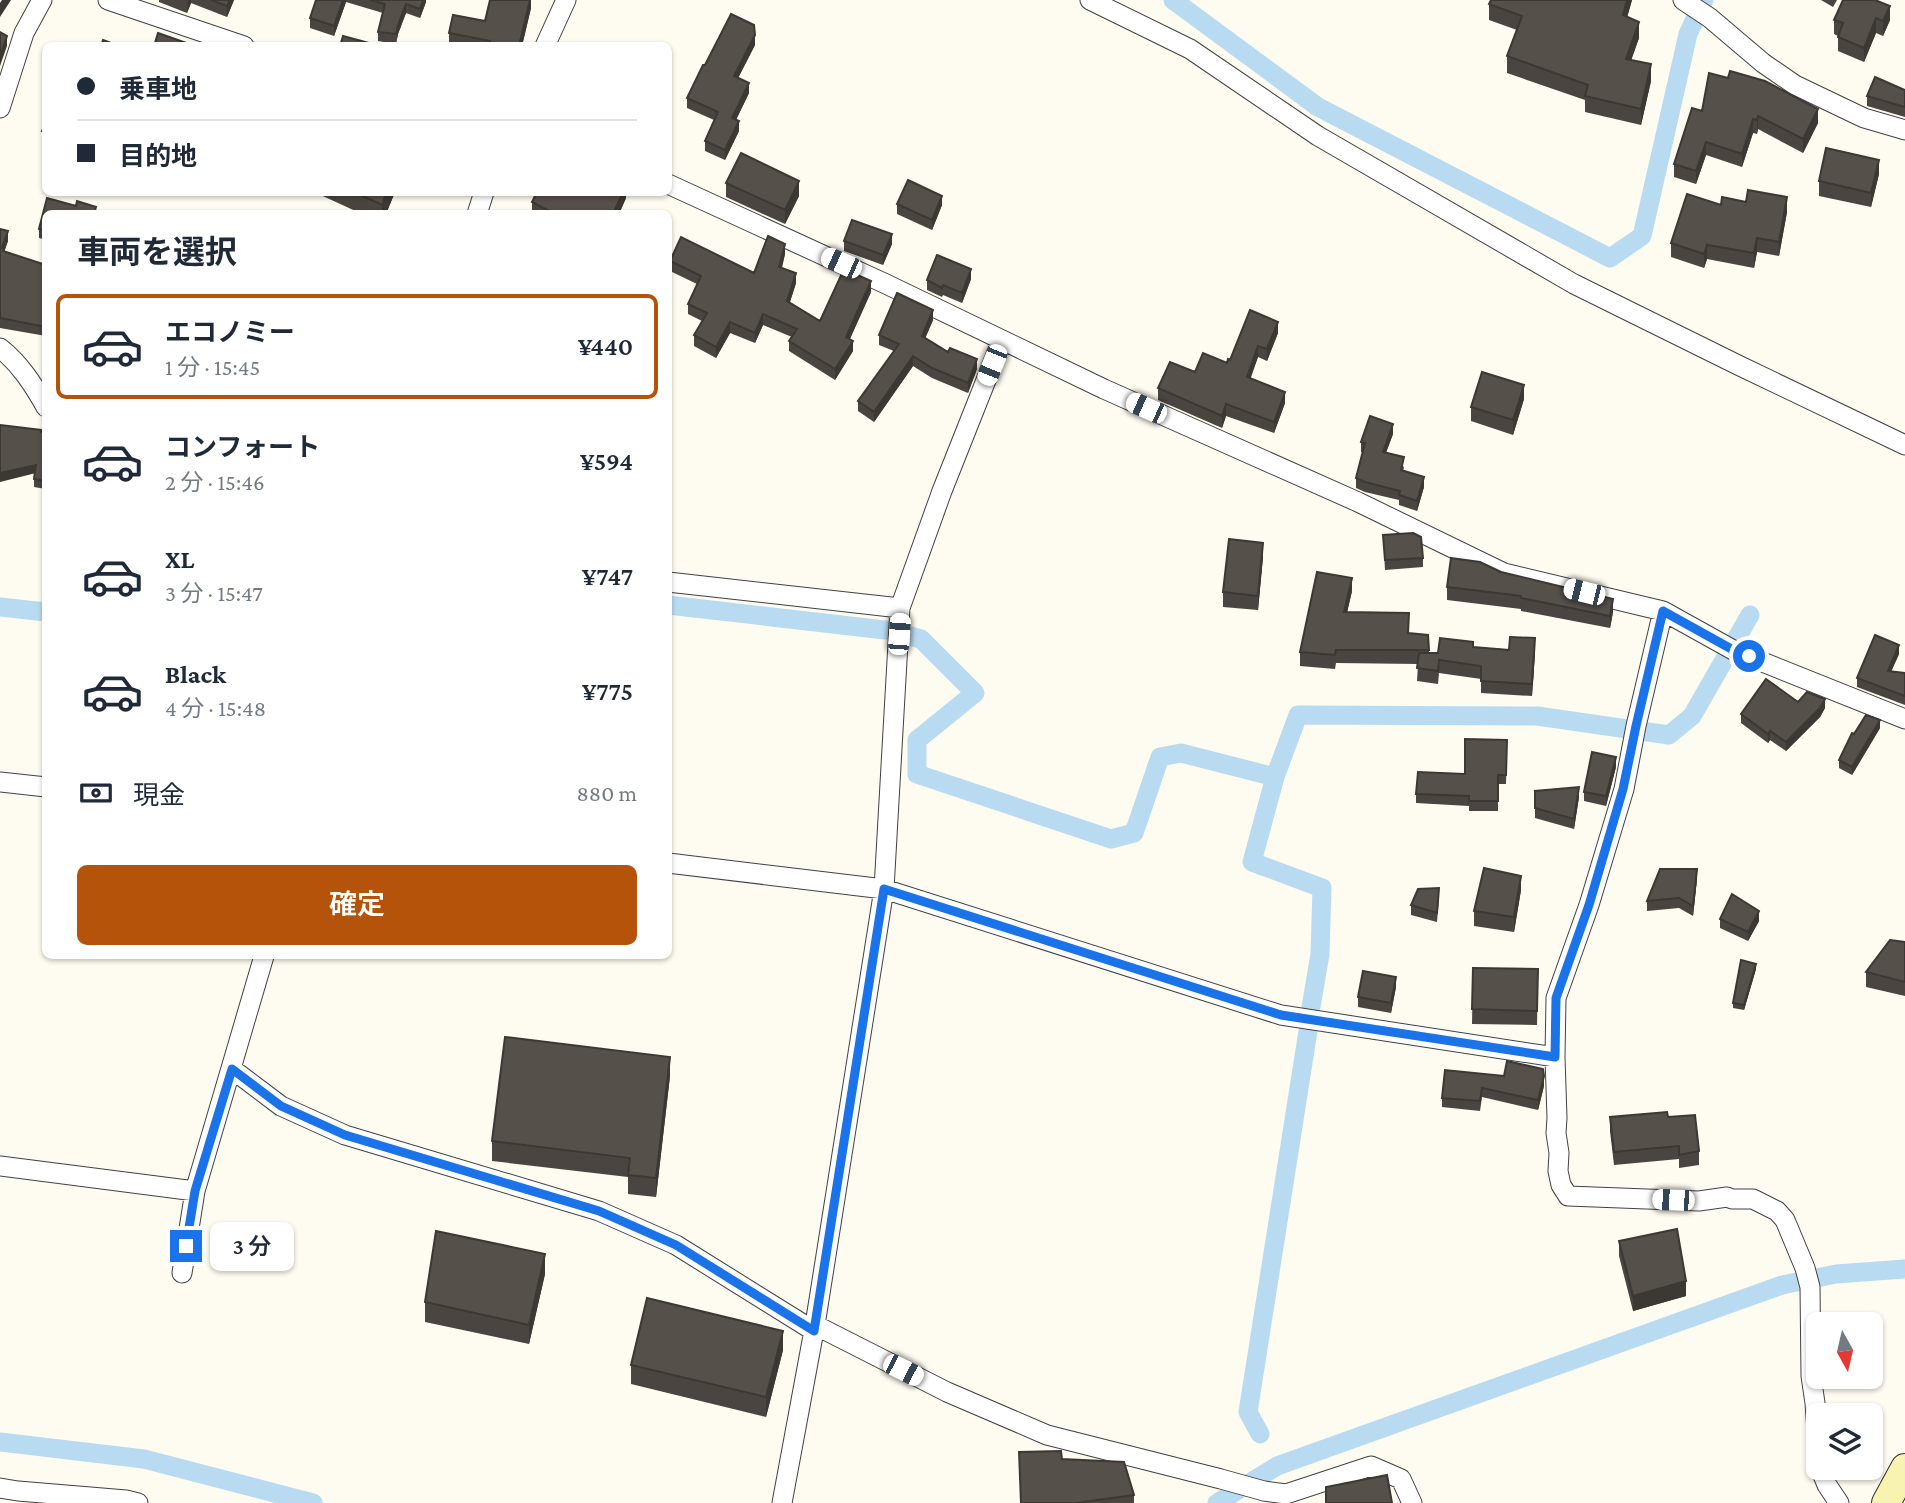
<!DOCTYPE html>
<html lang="ja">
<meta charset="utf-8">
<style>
body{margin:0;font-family:"Crimson Pro","Noto Sans JP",serif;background:#f2f2f3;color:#1f2937;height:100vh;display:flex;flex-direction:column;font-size:26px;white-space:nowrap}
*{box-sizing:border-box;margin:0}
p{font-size:23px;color:#747a83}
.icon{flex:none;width:38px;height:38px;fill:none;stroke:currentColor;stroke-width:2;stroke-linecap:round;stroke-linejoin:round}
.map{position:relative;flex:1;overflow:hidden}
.side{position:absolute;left:42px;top:210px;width:630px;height:749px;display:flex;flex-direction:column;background:#fff;border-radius:10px;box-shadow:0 2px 5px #0004}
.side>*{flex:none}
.banner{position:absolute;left:42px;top:42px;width:630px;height:154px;border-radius:10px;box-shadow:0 2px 5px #0004;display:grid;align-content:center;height:154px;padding:0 35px;background:#fff}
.needle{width:46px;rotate:172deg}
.fabs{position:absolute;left:1806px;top:1312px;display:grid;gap:14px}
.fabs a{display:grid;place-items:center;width:77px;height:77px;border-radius:10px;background:#fff;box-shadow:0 2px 5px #0004;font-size:35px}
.end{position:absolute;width:32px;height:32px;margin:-16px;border:9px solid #1a73e8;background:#fff;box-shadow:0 0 0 4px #fff}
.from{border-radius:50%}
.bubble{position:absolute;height:49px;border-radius:10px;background:#fff;box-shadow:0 2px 5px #0004;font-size:23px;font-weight:600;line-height:49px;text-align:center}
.car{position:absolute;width:21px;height:42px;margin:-21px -10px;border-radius:9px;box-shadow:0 0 5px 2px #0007;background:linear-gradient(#fff 24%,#345 0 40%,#fff 0 76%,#345 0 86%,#fff 0)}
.banner b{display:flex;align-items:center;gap:24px;height:66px;font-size:26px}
.banner b+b{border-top:2px solid #e0e1e3}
.banner i{width:18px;height:18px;background:#1f2937}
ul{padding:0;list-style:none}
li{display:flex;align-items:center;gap:21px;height:105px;margin:0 14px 10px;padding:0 21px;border:4px solid transparent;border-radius:10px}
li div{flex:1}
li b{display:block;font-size:26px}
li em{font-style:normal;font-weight:600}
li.selected{border-color:#b45309}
li>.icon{width:63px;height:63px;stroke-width:1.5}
h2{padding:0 35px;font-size:32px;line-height:84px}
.pay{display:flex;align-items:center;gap:18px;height:77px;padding:0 35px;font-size:26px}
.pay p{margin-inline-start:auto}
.primary-button{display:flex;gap:14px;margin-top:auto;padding:14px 35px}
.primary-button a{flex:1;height:80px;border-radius:10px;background:#b45309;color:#fff;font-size:28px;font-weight:600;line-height:80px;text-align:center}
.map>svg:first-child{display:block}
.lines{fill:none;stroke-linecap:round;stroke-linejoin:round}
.canal{stroke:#b9dbf2;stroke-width:19}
.minor-casing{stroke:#414141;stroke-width:21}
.secondary-casing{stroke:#303030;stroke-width:30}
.minor{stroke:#fff;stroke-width:19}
.secondary{stroke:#f9f3b1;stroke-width:28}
.wall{fill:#4a4540}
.shaded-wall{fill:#3c3834}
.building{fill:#56504b;stroke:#3c3834;stroke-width:2}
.route{stroke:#1a73e8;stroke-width:9}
</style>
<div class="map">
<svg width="1905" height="1503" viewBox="0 0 1905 1503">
<rect width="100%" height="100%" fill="#fefcf1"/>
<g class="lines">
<!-- canal -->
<path class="canal" d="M1173,0L1318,107L1610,258L1642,236L1688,34L1704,0
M668,605L885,630
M0,607L46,612
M910,636L921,639L975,693L917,740V774L1111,839L1134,833L1160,757L1181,753L1275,777
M1311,1007L1320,954L1322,888L1252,862L1275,777L1298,715L1537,716L1669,735L1692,716L1750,615
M1260,1434L1248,1412L1308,1031
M0,1442L144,1459L313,1503
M1217,1503L1277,1466L1782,1285L1836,1274L1905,1269"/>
<!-- minor casing -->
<g class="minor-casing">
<path id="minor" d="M108,0L244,46
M1090,0L1190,49L1318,136L1574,284L1738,365L1905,445
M1683,0L1710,18L1763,63L1795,85L1864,118L1905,130
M545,46L566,0
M0,108L24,33L42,0
M668,184L886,284L1104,389L1358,502L1504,573L1663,611L1735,651L1905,719
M477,214L484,192
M0,348C20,364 33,384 46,407
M668,582L900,608
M1663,611L1636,726L1624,789L1589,905L1556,998L1555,1057L1557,1118L1556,1133L1559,1153L1558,1171L1561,1185L1568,1196L1699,1201L1727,1197L1732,1199H1753L1777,1211L1785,1220L1805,1268L1810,1287L1811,1376L1815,1403L1818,1444
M0,782L46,787
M668,863L884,889L1281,1015L1555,1057
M232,1069L281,1106L345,1135L599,1211L676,1245L814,1331
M0,1166L195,1191
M182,1273L195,1191L264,956
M815,1325L947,1392L1047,1435L1221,1479L1264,1491L1286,1494L1371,1466L1401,1479L1412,1503
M1820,1468L1827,1485L1839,1503
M0,1488L18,1491L126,1500L138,1503
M782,1503L815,1325L884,889L900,608L942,491L1002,340"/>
</g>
<!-- secondary casing -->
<g class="secondary-casing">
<path id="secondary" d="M1886,1503L1905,1468"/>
</g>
<!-- minor -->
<use href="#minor" class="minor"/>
<!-- secondary -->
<use href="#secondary" class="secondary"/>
</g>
<!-- wall -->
<path class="wall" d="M159,0H234L227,17L191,3L187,13L159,2Z
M316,0H426V2L420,18L406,13L398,34L396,44L378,41V32L383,13L346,2L334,36L310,28V18Z
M531,0V8L522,46L449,45V33L485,21Z
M1491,0H1632L1627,17L1639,38L1631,60L1651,81L1641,125L1585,112V100L1507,73V56L1517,30L1489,20V4Z
M1821,0H1837L1833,7Z
M1843,0L1890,20L1883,36L1876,33L1864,62L1838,51V36L1834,34V20Z
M755,45L738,78L749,93L736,120L739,131L725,160L705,151V141L714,120L687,108V98L705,65Z
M1709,73L1818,123L1803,153L1758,129L1757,134L1753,133L1742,167L1706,155L1696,184L1674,177V164L1702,111Z
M1905,90V117L1867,106V96Z
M46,121V142L42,141V131Z
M1879,174L1871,207L1819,196V181Z
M726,183L799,196L785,224L726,197Z
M314,192H395L386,214H362Z
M626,192V198L619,214H532V202Z
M47,198L76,206L77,201L96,207V214H46V240L39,238V229Z
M897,204L942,205L932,230L897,214Z
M1721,205L1787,212L1779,256L1757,252L1754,268L1707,259L1704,268L1671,257V243Z
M0,229L8,241L4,252L46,265V336L0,328Z
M844,241L892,244L883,265L844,251Z
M785,254L782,268L796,283L790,302L820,321L871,292L850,339L853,351L835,380L789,351V341L792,337L763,325L755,343L730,333L716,358L694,346V335L702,321L688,314V304L697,284L670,271V261L754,273Z
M971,279L962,303L943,295L942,297L927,290V280Z
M933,320L925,338L977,369L968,393L932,378L913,366L874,422L858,411V401L894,351L879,345V335Z
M1278,333L1267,361L1258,357L1250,378L1285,403L1274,433L1226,416L1222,428L1158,400V388L1195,372L1227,363L1230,360Z
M1524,399L1513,435L1471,421V407Z
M46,432V489L34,487V479Z
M1393,434L1386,452L1404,467L1403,471L1424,487L1417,511L1399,505V500L1365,492L1356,488V478L1363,452H1361V442Z
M1383,535L1423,558V567L1385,570Z
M1263,557L1258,610L1223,607V592Z
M1501,572L1613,612L1610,628L1521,611V609L1447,600V587Z
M1352,591L1347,612L1409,633L1428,635L1429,653H1438L1473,647L1535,651L1532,696L1481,693V679L1439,673L1438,684L1417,681L1418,664L1336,663L1335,669L1300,666V652Z
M1899,654L1891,671L1905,673V705L1857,687V678Z
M1798,702L1825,708L1820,717L1786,751L1770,740L1768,743L1741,723V714Z
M1880,728L1852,775L1839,768V760L1854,734Z
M1507,740L1506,784H1498V811H1469V806L1416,803V794L1465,774Z
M1616,767L1606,806L1584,801V792Z
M1535,791L1579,797L1574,829L1535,818Z
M1697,879L1693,916L1679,908L1647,911V901Z
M1521,890L1514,932L1474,926V911Z
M1439,898L1437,922L1411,915V905Z
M1720,919L1759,921L1748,941L1720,928Z
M1905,942V996L1866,987V972Z
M1473,968L1538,969L1537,1025L1472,1024Z
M1756,969L1744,1010L1733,1008V1003Z
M1396,987L1391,1013L1358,1007V997Z
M670,1076L656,1197L628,1194V1177L492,1161V1141Z
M1504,1076L1544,1086L1538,1110L1482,1097L1480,1111L1442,1107V1098Z
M1610,1117H1668L1699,1151V1165L1679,1168V1159L1614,1165L1610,1131Z
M1619,1241L1686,1296L1633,1311L1619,1256Z
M545,1274L529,1344L425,1322V1302Z
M783,1350L766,1417L631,1384V1365Z
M1062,1459L1134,1495V1503H1021Z"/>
<!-- shaded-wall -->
<path class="shaded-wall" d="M2,0H11L0,17V3Z
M188,0H191V3L187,13Z
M230,0H234L227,17V6Z
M343,0H346V2L334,36V26Z
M423,0H426V2L420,18V9Z
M530,0H531V8L522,46H519Z
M1627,0H1632L1623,32V15Z
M406,4V13L398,34L396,44L398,25Z
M1890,6V20L1883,36V21Z
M1876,18V33L1864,62V48Z
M1639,22V38L1626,75V59Z
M755,35V45L734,86V76Z
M7,36V46L0,66V57Z
M1651,64V81L1641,125V109Z
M749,83V93L732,128V118Z
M1818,109V123L1803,153V139Z
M1758,116V129L1757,134V120Z
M1753,119V133L1742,167V154Z
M739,121V131L725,160V150Z
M1706,142V155L1696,184V171Z
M1879,160V174L1871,207V193Z
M799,181V196L785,224V210Z
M387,192H395L386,214H382V205Z
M623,192H626V198L619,214H613Z
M942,196V205L932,230V220Z
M1787,197V212L1779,256V242Z
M8,231V241L4,252L2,248Z
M892,234V244L883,265V255Z
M1757,238V252L1754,268V253Z
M785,244V254L779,277V267Z
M1707,245V259L1704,268V254Z
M971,269V279L962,303V293Z
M796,273V283L787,311V301Z
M871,281V292L846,347V337Z
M933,310V320L922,346V336Z
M763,314V325L755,343V333Z
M730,322V333L716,358V347Z
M1278,322V333L1267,361V349Z
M853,341V351L835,380V369Z
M1258,346V357L1247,389V377Z
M913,356V366L874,422V412Z
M977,359V369L968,393V383Z
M1524,385V399L1513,435V420Z
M1285,392V403L1274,433V422Z
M1226,404V416L1222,428V416Z
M1393,424V434L1383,461V452Z
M36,465V473L0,482V473Z
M1424,477V487L1417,511V501Z
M1263,543V557L1258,610V596Z
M1352,578V591L1344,626V612Z
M1613,599V612L1610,628V616Z
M1535,638V651L1532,696V684Z
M1899,645V654L1888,679V671Z
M1825,699V708L1820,717L1786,751V742Z
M1880,720V728L1852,775V767Z
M1770,731V740L1768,743V734Z
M1616,757V767L1606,806V796Z
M1579,787V797L1574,829V819Z
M1697,869V879L1693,916V906Z
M1521,876V890L1514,932V917Z
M1759,911V921L1748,941V932Z
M1756,964V969L1744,1010V1005Z
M1396,977V987L1391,1013V1003Z
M670,1057V1076L656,1197V1178Z
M1544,1076V1086L1538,1110V1100Z
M545,1254V1274L529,1344V1325Z
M1686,1281V1296L1633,1311V1296Z
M783,1331V1350L766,1417V1397Z"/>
<!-- building -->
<path class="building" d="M211,0H230L227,6Z
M316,0H343L334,26L310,18Z
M370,0H423L420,9L406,4L398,25L396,34L378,32L385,4Z
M490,0H530L519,46H489L490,41L449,33L453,15L485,21Z
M1491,0H1627L1623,15L1639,22L1626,59L1651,64L1641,109L1585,96L1588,85L1507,56L1522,16L1489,4Z
M1843,0H1875L1890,6L1883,21L1876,18L1864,48L1838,37L1843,23L1834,20Z
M731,14L754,25L755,35L734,76L749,83L732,118L739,121L725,150L705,141L718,112L687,98L703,65H705Z
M0,32L7,36L0,57Z
M158,33L192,45V46H154Z
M343,36L380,46H340Z
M103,40L119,46H101Z
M1730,71L1765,81L1818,109L1803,139L1758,116L1757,120L1753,119L1742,154L1706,142L1696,171L1674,164L1692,108L1702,111L1709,73L1728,78Z
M1875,77L1905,90V107L1867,96Z
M46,121V132L42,131Z
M1826,148L1879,160L1871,193L1819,181Z
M741,153L799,181L785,210L726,183Z
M908,180L942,196L932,220L897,204Z
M1748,190L1787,197L1779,242L1757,238L1754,253L1707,245L1704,254L1671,243L1687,194L1721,205L1722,197L1746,202Z
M354,192H387L382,205Z
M537,192H623L613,214H555L532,202Z
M47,198L76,206L77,201L96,207L94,214H46V230L39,229Z
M852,220L892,234L883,255L844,241Z
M0,229L8,231L2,248L4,249L3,251L46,265V327L0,318Z
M768,236L785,244L779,267L796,273L787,301L820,321L844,269L871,281L846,337L853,341L835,369L789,341L797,329L763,314L755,333L730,322L716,347L694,335L707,313L688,304L701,276L670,261L681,237L754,273Z
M937,255L971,269L962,293L943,285L942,288L927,280Z
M897,293L933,310L922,336L948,352L950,348L977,359L968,383L932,368L913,356L874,412L858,401L899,344L879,335Z
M1250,310L1278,322L1267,349L1258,346L1247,377L1285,392L1274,422L1226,404L1222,416L1158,388L1170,362L1195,372L1203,353L1227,363L1228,359L1230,360Z
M1482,372L1524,385L1513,420L1471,407Z
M1370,416L1393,424L1383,452L1404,457L1401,470L1424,477L1417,501L1399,495L1400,491L1365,482L1356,478L1365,443L1361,442Z
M0,425L41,430V432H46V481L34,479L36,465L0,473Z
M1413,533L1421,537L1423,558L1385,560L1383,535Z
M1229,539L1263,543L1258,596L1223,592Z
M1451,558L1480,562L1501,572L1613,599L1610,616L1521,598V596L1447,587Z
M1317,572L1352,578L1344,612L1409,613L1408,633L1428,635L1429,650H1336L1335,655L1300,652Z
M1875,635L1899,645L1888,671L1905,673V696L1857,678Z
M1510,637L1535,638L1532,684L1481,681V666L1439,660L1438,671L1417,668L1419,653H1438L1440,638L1473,642V647L1509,650Z
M1766,679L1798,702L1807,692L1825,699L1820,708L1786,742L1770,731L1768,734L1741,714Z
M1866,715L1880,720L1852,767L1839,760L1852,733L1854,734Z
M1465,739L1507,740L1506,775H1498V801H1469V796L1416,794L1418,772L1465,774Z
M1592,752L1616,757L1606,796L1584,792Z
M1579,787L1574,819L1535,808V791Z
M1484,868L1521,876L1514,917L1474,911Z
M1660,869H1697L1693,906L1679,898L1647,901Z
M1439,888L1437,913L1411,905L1418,889Z
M1732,894L1759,911L1748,932L1720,919Z
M1890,940L1905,942V982L1866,972Z
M1741,960L1756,964L1744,1005L1733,1003Z
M1473,968L1538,969L1537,1011L1472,1009Z
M1363,971L1396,977L1391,1003L1358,997Z
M505,1037L670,1057L656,1178L628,1175L630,1158L492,1141Z
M1507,1061L1543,1069L1544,1076L1538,1100L1482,1088L1480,1101L1442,1098L1445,1070L1504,1076Z
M1667,1112L1668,1117L1695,1115L1699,1151L1679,1155V1146L1614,1152L1610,1117Z
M1677,1229L1686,1281L1633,1296L1619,1241Z
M436,1231L545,1254L529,1325L425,1302Z
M647,1298L783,1331L766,1397L631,1365Z
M1061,1451L1062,1459L1124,1462L1134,1495L1076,1503H1021L1019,1452Z
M1387,1475L1392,1503H1326V1487Z"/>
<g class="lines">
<!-- route -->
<path class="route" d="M186,1246L195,1191L232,1069L281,1106L345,1135L599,1211L676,1245L814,1331L884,889L1281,1015L1555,1057L1556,998L1589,905L1623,789L1636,726L1663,611L1735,651L1749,656"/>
</g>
</svg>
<div class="fabs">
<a><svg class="needle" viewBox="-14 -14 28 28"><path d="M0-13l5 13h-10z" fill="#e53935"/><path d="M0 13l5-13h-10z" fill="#747a83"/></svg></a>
<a><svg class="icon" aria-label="layers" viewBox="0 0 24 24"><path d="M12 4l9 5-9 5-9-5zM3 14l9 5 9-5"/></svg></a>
</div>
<i class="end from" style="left:1749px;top:656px"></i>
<i class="end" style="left:186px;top:1246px"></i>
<div class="bubble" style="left:210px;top:1222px;width:84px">3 分</div>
<i class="car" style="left:841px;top:263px;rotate:294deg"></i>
<i class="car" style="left:992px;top:365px;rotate:202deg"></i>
<i class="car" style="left:1146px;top:408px;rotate:294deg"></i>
<i class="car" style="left:1584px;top:592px;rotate:284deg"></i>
<i class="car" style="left:899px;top:634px;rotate:4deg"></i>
<i class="car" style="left:1673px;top:1200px;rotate:272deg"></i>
<i class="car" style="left:903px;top:1370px;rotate:117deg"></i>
<div class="banner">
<b><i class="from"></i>乗車地</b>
<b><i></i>目的地</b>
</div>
<section class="side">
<h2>車両を選択</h2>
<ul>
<li class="selected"><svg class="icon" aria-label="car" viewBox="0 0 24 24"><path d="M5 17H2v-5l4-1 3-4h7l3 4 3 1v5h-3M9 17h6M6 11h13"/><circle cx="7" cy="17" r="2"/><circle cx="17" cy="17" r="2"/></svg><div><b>エコノミー</b><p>1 分 · 15:45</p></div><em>¥440</em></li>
<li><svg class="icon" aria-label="car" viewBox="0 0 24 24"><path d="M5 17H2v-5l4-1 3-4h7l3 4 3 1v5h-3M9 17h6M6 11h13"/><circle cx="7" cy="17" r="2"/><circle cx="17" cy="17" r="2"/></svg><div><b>コンフォート</b><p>2 分 · 15:46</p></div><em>¥594</em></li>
<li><svg class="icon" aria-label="car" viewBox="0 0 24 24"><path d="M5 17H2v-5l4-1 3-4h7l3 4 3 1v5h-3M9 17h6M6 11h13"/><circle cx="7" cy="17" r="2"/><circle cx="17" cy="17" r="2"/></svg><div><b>XL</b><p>3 分 · 15:47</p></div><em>¥747</em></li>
<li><svg class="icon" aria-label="car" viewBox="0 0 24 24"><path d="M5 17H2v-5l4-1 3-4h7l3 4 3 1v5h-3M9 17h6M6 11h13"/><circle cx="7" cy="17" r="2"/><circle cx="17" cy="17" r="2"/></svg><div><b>Black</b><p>4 分 · 15:48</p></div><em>¥775</em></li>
</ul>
<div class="pay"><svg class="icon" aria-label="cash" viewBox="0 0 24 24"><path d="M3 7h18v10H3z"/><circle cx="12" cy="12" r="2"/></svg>現金<p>880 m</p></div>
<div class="primary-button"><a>確定</a></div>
</section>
</div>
